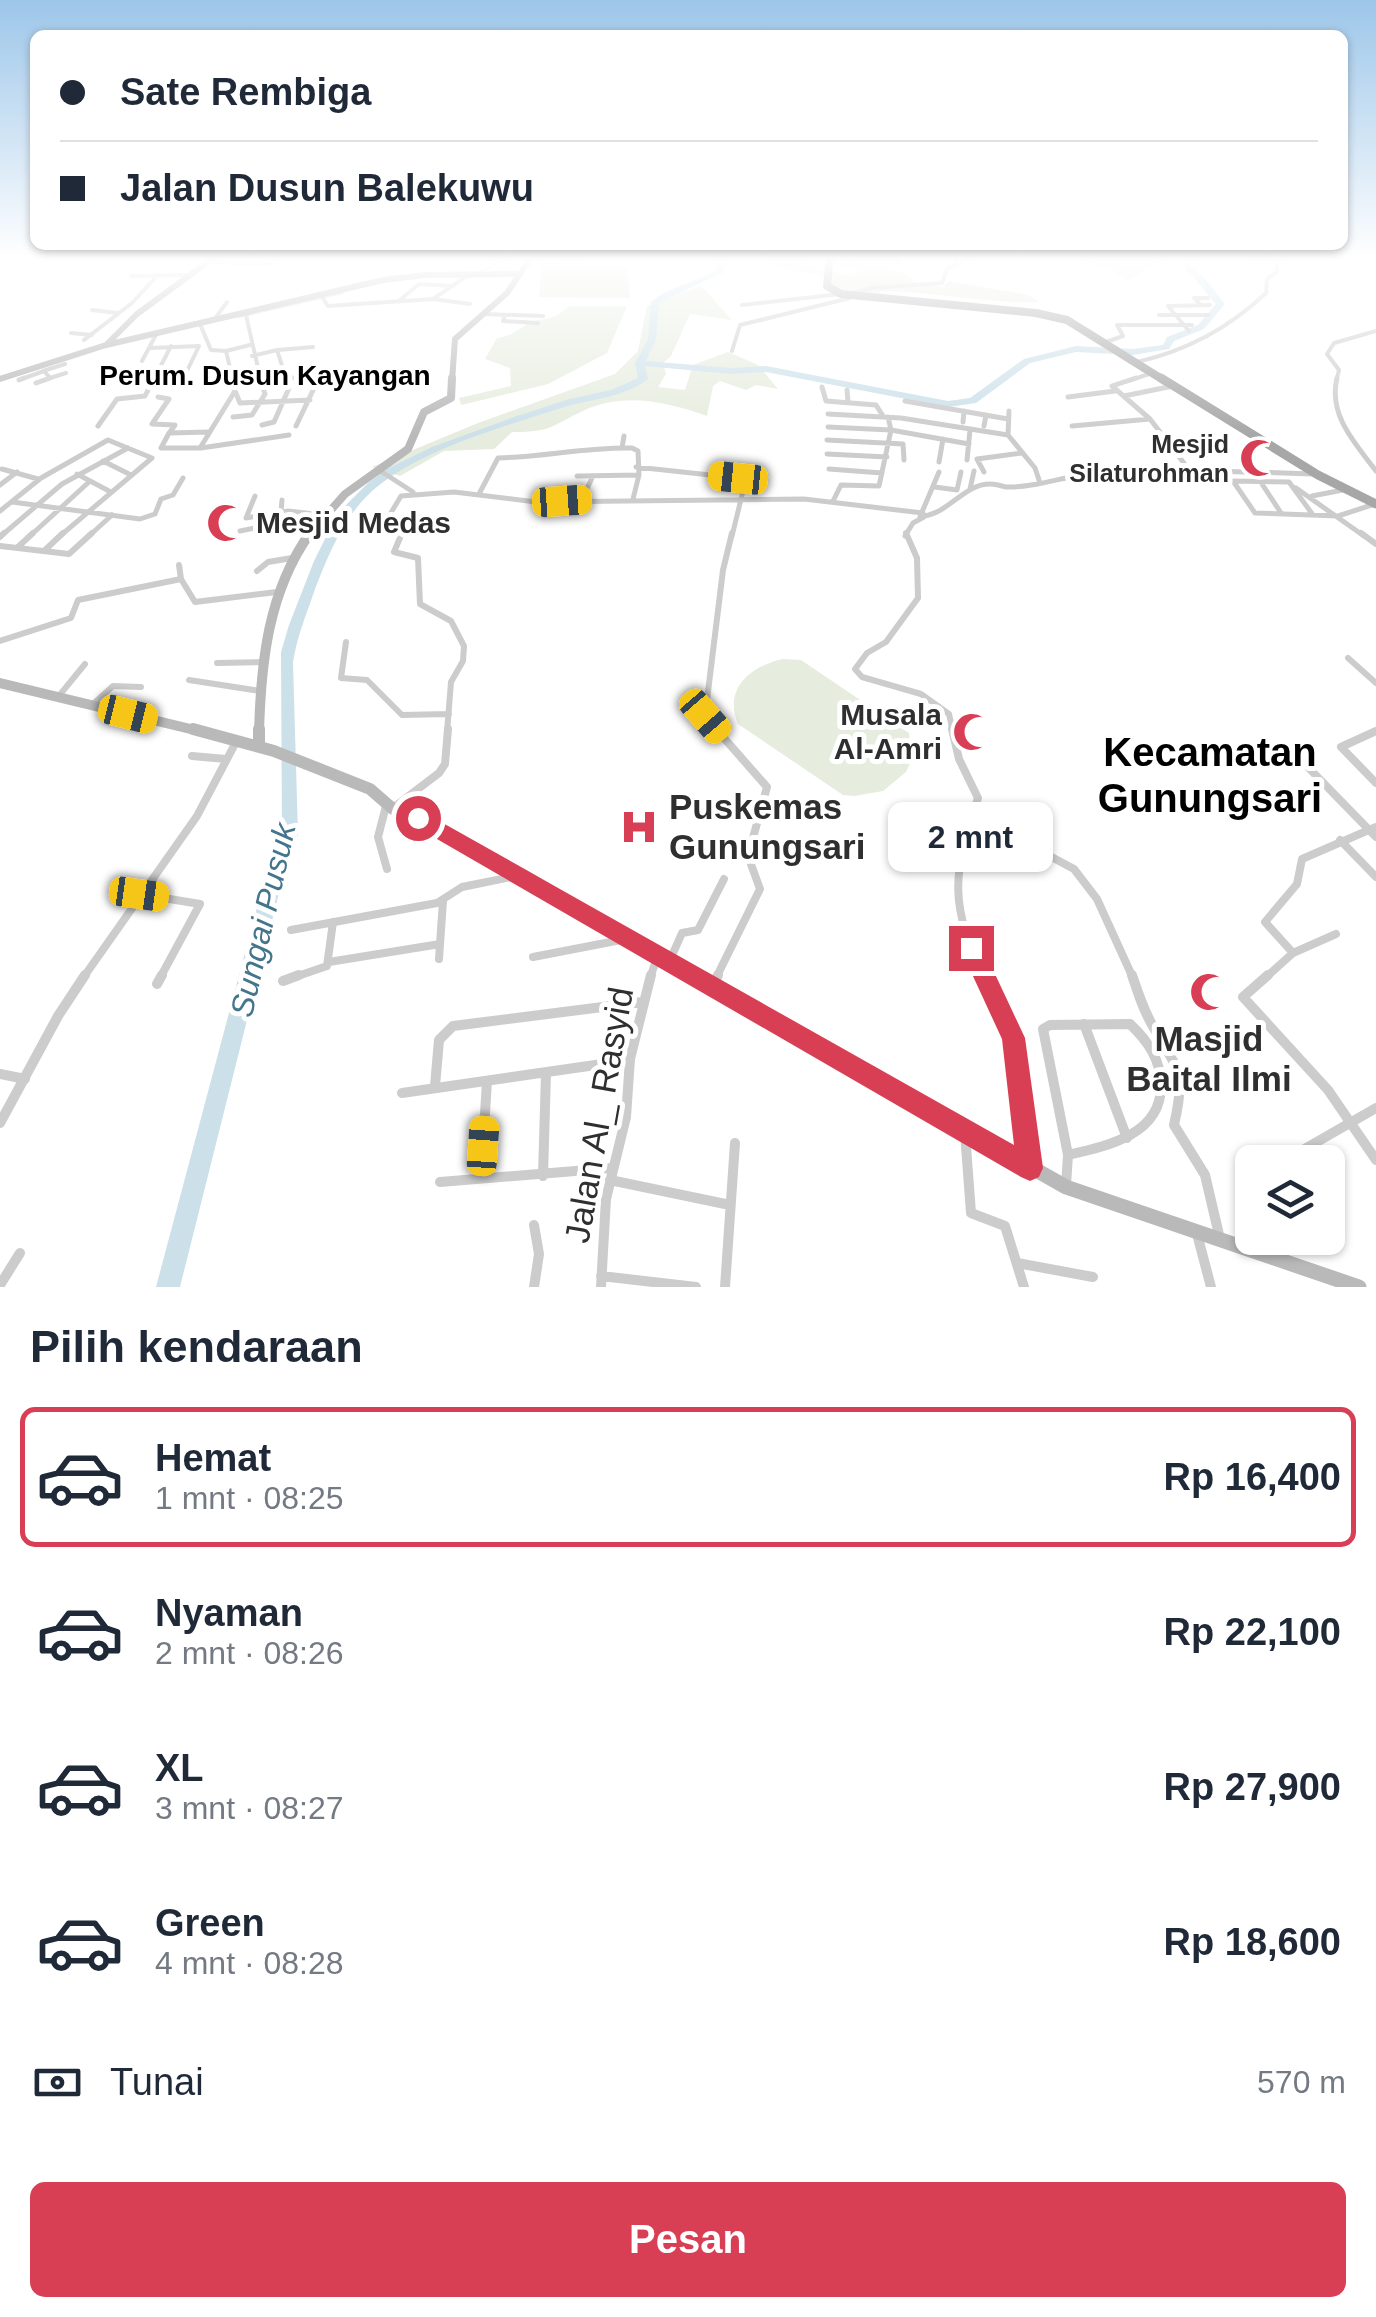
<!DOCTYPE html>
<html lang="id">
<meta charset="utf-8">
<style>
body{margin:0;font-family:Helvetica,sans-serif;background:#f2f2f3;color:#1f2937;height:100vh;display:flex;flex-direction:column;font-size:38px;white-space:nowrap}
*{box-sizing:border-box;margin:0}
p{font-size:32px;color:#747a83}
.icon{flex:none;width:55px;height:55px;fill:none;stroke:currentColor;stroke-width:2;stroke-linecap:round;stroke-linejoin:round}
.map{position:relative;height:1287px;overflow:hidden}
.sheet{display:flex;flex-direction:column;background:#fff;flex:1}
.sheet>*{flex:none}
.banner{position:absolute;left:30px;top:30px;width:1318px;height:220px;border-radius:15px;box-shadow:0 2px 8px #0004;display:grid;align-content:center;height:220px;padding:0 30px;background:#fff}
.tools{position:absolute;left:1235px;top:1145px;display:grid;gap:20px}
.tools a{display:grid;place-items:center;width:110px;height:110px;border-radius:15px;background:#fff;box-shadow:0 2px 8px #0004;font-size:50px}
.end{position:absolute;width:45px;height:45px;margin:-22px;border:12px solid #d93f54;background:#fff;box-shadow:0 0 0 5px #fff}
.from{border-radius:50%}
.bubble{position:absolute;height:70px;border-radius:15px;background:#fff;box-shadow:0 2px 8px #0004;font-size:32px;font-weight:700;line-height:70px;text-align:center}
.car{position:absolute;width:30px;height:60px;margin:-30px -15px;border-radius:12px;box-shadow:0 0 8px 2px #0007;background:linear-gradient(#f5c518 24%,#345 0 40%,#f5c518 0 76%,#345 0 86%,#f5c518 0)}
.banner b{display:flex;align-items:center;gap:35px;height:95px;font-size:38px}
.banner b+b{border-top:2px solid #e0e1e3}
.banner i{width:25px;height:25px;background:#1f2937}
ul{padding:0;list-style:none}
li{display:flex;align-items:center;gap:30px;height:140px;margin:0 20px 15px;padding:0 10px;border:5px solid transparent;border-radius:15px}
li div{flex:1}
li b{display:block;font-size:38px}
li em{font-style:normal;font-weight:700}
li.selected{border-color:#d93f54}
li>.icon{width:90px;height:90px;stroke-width:1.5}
h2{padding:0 30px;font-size:45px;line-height:120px}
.pay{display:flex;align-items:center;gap:25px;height:110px;padding:0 30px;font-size:38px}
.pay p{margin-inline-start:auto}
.cta{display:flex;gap:20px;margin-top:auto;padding:20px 30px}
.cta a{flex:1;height:115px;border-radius:15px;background:#d93f54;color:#fff;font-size:40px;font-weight:700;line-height:115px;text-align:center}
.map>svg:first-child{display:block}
.green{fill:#e6ecde}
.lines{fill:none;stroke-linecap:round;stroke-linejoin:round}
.stream{stroke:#cce0ea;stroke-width:2.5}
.river{fill:#cce0ea;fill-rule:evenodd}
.street-far4{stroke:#ccc;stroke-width:4}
.street-far3{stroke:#ccc;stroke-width:5}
.street-far2{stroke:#ccc;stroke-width:6}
.street-far1{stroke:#ccc;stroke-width:8}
.street{stroke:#ccc;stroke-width:10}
.secondary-far4{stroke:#b9b9b9;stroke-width:6}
.secondary-far3{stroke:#b9b9b9;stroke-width:8}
.secondary-far2{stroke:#b9b9b9;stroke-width:10}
.secondary-far1{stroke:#b9b9b9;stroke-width:12}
.secondary{stroke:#b9b9b9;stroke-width:15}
.primary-far1{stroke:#a7a7a7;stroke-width:8}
.primary{stroke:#a7a7a7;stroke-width:9}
.route{fill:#d93f54}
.labels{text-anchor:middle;stroke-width:10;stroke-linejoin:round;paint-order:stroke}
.far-poi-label{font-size:25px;font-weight:bold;fill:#2f2f2f;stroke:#fff;text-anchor:end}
.far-neighbourhood-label{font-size:28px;font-weight:bold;fill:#000;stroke:#fff}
.poi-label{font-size:30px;font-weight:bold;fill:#2f2f2f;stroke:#fff;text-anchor:start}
.water-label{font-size:32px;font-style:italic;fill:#43758c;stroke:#fff}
.near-poi-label{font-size:35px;font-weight:bold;fill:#2f2f2f;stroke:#fff;text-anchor:start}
.near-street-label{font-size:35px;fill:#2f2f2f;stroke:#fff}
.district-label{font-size:40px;font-weight:bold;fill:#000;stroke:#fff}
</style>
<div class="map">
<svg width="1376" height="1287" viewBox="0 0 1376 1287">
<rect width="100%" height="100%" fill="#fff"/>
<!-- green -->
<path class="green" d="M778,256L802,259L801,265L853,276L857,270L833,264V256H841L904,273L916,283L942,287L949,281L1028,295L1040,302C986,304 934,291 880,291L878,296L837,292L827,284L828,278L766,264Z
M1070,256H1169L1128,281L1113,270Z
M542,261L627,267L630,298L539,297Z
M701,286L732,320L690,314L671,356L663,363L666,374L658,387L685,390L693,365L728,352L758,365L778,389L756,385L746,390L720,381L713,386L707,416C667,402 626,392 585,410C549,426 555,432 512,432L494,449L444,451L400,476L372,467L478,423L615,374L638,351L647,306Z
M569,306H627L607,353L548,384L461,405L459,398L511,386L510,368L485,359L497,338C511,336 514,332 526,325C543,315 551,324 569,306Z
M783,659L801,660L909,733L912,759L906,772L883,791L854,796L843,795L738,724C723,688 751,666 783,659Z"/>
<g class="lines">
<!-- stream -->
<path class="stream" d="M482,271L512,256
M238,317L342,293"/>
<!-- river -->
<path class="river" d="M718,256H726L724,272L659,303L656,339L646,361L731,368L766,366L948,401L970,398L1024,359L1076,346L1133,349L1163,345L1167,337L1198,325L1216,304C1204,291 1199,281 1185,269L1188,256H1196L1193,268C1207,278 1214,291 1225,304L1204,329L1174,341L1169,349L1133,355L1076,352L1030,363L976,403L948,407L766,372L731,374L645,366L648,379C624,398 590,399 561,408C503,427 411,452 367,496C342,521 328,556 315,589C307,613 297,636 293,662L298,835L280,889L180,1287H156L262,889L282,835L281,652L289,625L314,561L328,533L347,504L368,483L385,470L432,447L514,417L569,399L611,390L638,378L635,363L648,339L651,302C670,286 696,283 717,269Z"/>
<!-- street-far4 -->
<path class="street-far4" d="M870,256L900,262
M928,256H938
M1252,256L1277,261
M955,261L958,256
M211,262L272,264
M131,276L189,275
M850,294L872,288L942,283L947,269L973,256
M322,297L328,306L433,299L470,304
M433,299L467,276
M400,300L419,284L451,286
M1200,304L1194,298H1208
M742,305L840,294
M92,310L118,313
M483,314L543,316
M246,315L261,381
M505,315L503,321L538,323
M1159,315H1209
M214,320L227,302
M200,324L211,350L226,351
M1189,331L1168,306L1210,305
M71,333L92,335
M84,340L132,303L158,275
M1106,342L1123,336L1117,325H1192
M150,348L199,346L187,371L159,375
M278,350L313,347
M732,351L740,325L850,298
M252,356L277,350L287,381
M142,361L157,333
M1137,362C1186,351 1230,327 1266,293L1267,279L1277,272V261L1282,256
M43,371L65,364
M287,376L304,381
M50,378L66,373
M19,380L44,371L50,378L43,381
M153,381L171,346
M233,381L226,351L250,345
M1128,381L1152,373
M1336,381L1339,370L1327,354L1334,343L1376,331"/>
<!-- street-far3 -->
<path class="street-far3" d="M295,378L316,384L296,426
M1337,378C1328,415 1355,443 1376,471
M19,380L24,378
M36,383L50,378
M822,387L826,401L876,405L883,416
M847,390L848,402
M235,391L240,403L310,400
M1124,396L1173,386
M158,397L169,399L152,424L175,425L170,432
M1068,397L1115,391
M905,401L1008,419
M1009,411L1008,435L1035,468L1039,480
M828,414L901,418L1008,435
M233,417L252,415L265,394L260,378
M1150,419L1190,471
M963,422L964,411
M262,425L274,422L289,388L286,378
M98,426L117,399L145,396L154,378
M984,426L986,415
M1072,426L1150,419L1112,386L1136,378
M828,427L891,430L888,417
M208,432L169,433L161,448H200L235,391L232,378
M827,440L903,444L904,460
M201,448L289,435
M622,448L624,436
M827,454L887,457
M967,460L970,430
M103,461L131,475
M939,462L943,439
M636,467L738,478L745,483L732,536
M2,469L38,479
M829,469L882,473
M379,470L413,492
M984,472L977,459L1022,453
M77,474L109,491
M577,476L639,475
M1260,481L1281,513
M0,485L17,472
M935,487L957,490L961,472
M1296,488L1364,536
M970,489L974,471
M479,494L498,458C544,457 586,447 632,448L638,451L639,475L633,499
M255,496L246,518L288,511L323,515
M1312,496L1348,489
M582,499L592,478
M833,501L841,485L879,486L891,430L969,444
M12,502L140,519L155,514L161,499L173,495L183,478
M0,511L41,478L108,440L152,458L60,536
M281,512L282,500
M922,512L939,472
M1313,515L1289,482L1233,481L1255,513L1338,516L1375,504
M923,516C948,514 965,483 991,484C996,484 1001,486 1006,487C1036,488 1067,475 1097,473C1169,469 1240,471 1312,474
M240,531L265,526L269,515
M1,536L62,484L128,448
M30,536L90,481
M89,536L112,515
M401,536L406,523L389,516L401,496L454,492L536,502L804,499L923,513L920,517H924L913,523L905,536"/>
<!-- street-far2 -->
<path class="street-far2" d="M402,533L394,552L418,558L420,604L451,621L464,646L463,661L451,682L447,732
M906,533L917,558L918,598L886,642L867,653L855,669L862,677L921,694L949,714L953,732
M1361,533L1376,544
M0,537L4,533
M0,546L69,554L92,533
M18,547L33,533
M44,551L63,533
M179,565L181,579
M257,571L268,562L292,558
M0,641L71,618L78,600L181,579L195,602L277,592
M346,642L341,678L367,680L402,715L449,714
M1348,658L1376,683
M217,663L263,662
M189,680L260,691
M58,697L85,664
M92,705L113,686L141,687
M719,732L705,716L723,570L732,533"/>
<!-- street-far1 -->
<path class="street-far1" d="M716,729L767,787L748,856L760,889L716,978
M952,729L959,759L978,798C952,875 949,905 985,978
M1376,731L1341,747L1376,783
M192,756L226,759
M1300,759L1376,837
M386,806L378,837L387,869
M393,808L439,773L445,764L448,729
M975,816L1074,869L1097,899L1133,978
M1340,840L1376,877
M139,894L200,904L160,978
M291,930L437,903L462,887L521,875
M1293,953L1336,934
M533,957L626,939
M439,959L440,944
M670,960L682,933L698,930L724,879
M329,962L440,944L443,901
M83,978L197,816L236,742
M292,978L327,966L333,922
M650,978L658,955
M1265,978L1293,953L1265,922L1297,884L1302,859L1376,827"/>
<!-- street -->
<path class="street" d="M984,975L1011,1030L1029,1162
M1132,975C1138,993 1144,1012 1154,1028C1179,1072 1186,1072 1174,1125L1205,1175L1220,1239
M1268,975L1243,997L1328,1090L1376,1160
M283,981L299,975
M157,984L162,975
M713,985L718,975
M1084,1024L1127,1138
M1130,1024C1148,1041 1161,1060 1161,1086C1161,1135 1107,1146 1068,1155L1043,1029L1050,1025Z
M0,1074L25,1079
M435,1086L439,1040L453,1026L642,1002
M402,1093L630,1060
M0,1123L58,1016L85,975
M965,1133L971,1213L1005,1226L1024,1287
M1294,1155L1376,1108
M543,1176L546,1073
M481,1178L487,1081
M610,1180L730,1205
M440,1182L612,1168
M1066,1185L1068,1155
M534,1225L539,1254L534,1287
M1197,1234L1211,1287
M1017,1263L1093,1277
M601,1276L696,1287
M0,1285L20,1253
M601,1287L606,1199L626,1117L630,1059L651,975
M725,1287L735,1143"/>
<!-- secondary-far4 -->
<path class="secondary-far4" d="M106,345L137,314L216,256
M0,379L106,345L383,280L425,275L518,274
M452,381L455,339L507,293L532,256"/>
<!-- secondary-far3 -->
<path class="secondary-far3" d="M308,536L345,494L408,449L424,412L451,398L452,378"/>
<!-- secondary-far2 -->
<path class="secondary-far2" d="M0,683L203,732
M259,732C261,662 268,592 310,533"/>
<!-- secondary-far1 -->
<path class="secondary-far1" d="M193,729L274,751L370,789L393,809L418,817L523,875L698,978
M259,747V729"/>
<!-- secondary -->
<path class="secondary" d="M693,975L1066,1187L1359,1287"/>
<!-- primary-far1 -->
<path class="primary-far1" d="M830,256L827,286L841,294L1036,313L1067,320L1165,381"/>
<!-- primary -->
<path class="primary" d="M1161,378L1318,475L1376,504"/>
</g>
<!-- sky -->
<linearGradient id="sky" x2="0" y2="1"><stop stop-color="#9dc6e9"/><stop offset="0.59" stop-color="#fff"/><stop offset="1" stop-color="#fff" stop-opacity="0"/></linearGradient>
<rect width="1376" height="436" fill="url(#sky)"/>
<!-- route -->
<path class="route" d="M418,809L1014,1145L1002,1039L960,948L963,940L971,937L979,940L1025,1038L1043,1168L1039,1177L1030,1181L1021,1177L411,824L408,818Z"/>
<!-- icons -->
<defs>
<g id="mosque-bare" transform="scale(3)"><path d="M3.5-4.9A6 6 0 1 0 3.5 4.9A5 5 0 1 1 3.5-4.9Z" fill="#d93f54" stroke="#fff" stroke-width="2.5" paint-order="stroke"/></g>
<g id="hospital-bare" transform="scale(3)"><path d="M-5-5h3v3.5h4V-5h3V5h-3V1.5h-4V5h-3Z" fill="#d93f54" stroke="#fff" stroke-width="2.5" paint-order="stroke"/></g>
</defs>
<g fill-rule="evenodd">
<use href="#mosque-bare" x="1259" y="458"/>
<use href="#mosque-bare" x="226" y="523"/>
<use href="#mosque-bare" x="972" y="732"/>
<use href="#hospital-bare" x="639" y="827"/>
<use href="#mosque-bare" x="1209" y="992"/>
</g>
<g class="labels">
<!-- far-poi labels -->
<g class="far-poi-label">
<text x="1229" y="453">Mesjid<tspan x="1229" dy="29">Silaturohman</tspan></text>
</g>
<!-- far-neighbourhood labels -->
<g class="far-neighbourhood-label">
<text x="265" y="385">Perum. Dusun Kayangan</text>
</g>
<!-- poi labels -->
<g class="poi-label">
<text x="256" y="533">Mesjid Medas</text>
<text x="942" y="725" text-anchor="end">Musala<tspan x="942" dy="34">Al-Amri</tspan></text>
</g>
<!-- water labels -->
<g class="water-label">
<text transform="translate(263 920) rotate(-77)" y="11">Sungai Pusuk</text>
</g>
<!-- near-poi labels -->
<g class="near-poi-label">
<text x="669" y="819">Puskemas<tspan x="669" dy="40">Gunungsari</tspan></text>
<text x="1209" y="1051" text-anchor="middle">Masjid<tspan x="1209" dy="40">Baital Ilmi</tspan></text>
</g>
<!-- near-street labels -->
<g class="near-street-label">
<text transform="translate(599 1115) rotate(-80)" y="12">Jalan Al_ Rasyid</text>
</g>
<!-- district labels -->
<g class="district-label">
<text x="1210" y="766">Kecamatan<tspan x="1210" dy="46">Gunungsari</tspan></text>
</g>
</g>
</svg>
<div class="tools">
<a><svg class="icon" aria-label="layers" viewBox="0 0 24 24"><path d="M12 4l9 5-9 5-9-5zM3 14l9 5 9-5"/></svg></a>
</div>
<i class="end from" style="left:418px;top:818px"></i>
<i class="end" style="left:971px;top:948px"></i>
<div class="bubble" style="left:888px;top:802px;width:165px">2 mnt</div>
<i class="car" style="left:738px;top:478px;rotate:276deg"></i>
<i class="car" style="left:562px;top:501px;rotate:86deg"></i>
<i class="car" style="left:128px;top:714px;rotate:104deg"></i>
<i class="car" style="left:705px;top:716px;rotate:139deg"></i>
<i class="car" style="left:139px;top:894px;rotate:98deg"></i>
<i class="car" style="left:483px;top:1146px;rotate:4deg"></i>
<div class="banner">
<b><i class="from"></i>Sate Rembiga</b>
<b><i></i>Jalan Dusun Balekuwu</b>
</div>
</div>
<section class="sheet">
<h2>Pilih kendaraan</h2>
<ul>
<li class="selected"><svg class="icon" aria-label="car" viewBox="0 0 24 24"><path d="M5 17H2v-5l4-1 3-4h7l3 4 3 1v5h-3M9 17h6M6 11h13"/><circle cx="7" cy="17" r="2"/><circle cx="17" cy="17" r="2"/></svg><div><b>Hemat</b><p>1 mnt · 08:25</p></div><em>Rp 16,400</em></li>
<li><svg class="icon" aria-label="car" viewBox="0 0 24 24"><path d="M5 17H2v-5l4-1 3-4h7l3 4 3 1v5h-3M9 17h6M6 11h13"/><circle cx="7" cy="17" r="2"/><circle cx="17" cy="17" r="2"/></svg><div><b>Nyaman</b><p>2 mnt · 08:26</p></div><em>Rp 22,100</em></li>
<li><svg class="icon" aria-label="car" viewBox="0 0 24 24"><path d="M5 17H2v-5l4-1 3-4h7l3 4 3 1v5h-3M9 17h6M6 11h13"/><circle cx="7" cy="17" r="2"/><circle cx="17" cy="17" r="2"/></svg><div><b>XL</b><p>3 mnt · 08:27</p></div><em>Rp 27,900</em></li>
<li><svg class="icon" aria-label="car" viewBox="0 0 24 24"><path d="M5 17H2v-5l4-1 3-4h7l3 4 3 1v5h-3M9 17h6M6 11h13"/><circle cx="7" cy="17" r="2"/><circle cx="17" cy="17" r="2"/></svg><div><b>Green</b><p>4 mnt · 08:28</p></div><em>Rp 18,600</em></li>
</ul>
<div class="pay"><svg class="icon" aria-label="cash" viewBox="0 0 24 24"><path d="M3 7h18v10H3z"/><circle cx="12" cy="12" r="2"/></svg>Tunai<p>570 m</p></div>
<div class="cta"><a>Pesan</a></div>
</section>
